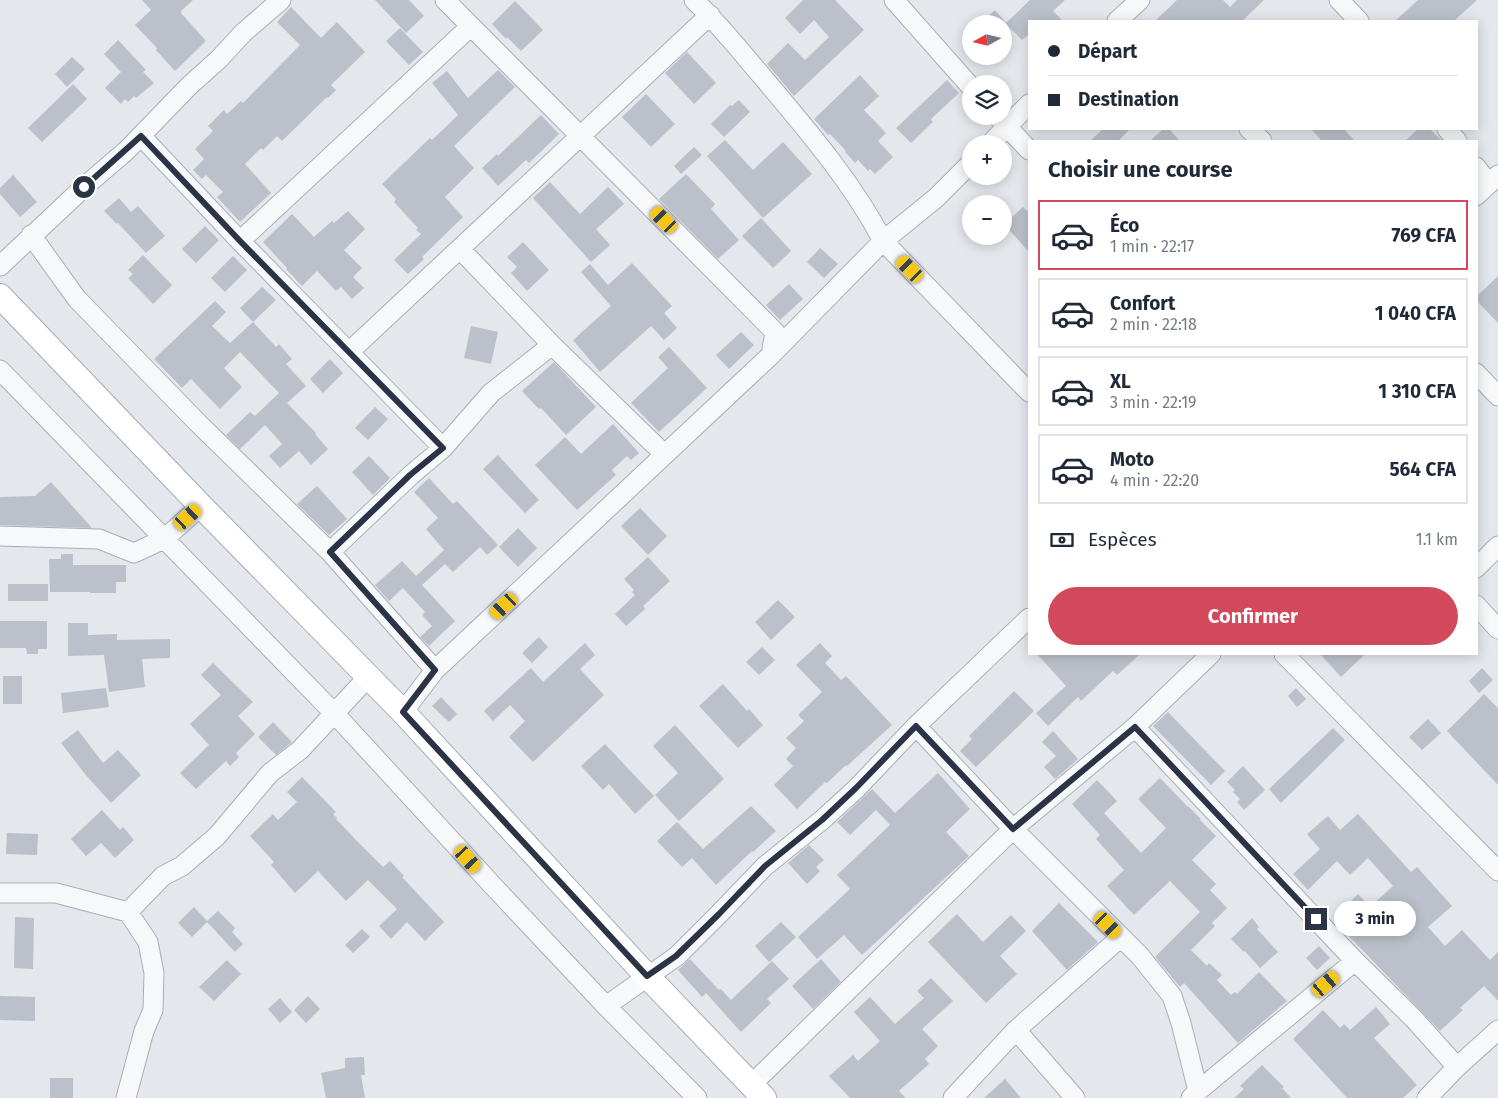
<!DOCTYPE html>
<html lang="fr">
<meta charset="utf-8">
<style>
body{margin:0;font-family:"Fira Sans",sans-serif;background:#f2f2f3;color:#1f2937;height:100vh;display:flex;flex-direction:column;font-size:19px;white-space:nowrap}
*{box-sizing:border-box;margin:0}
p{font-size:16px;color:#747a83}
.icon{flex:none;width:28px;height:28px;fill:none;stroke:currentColor;stroke-width:2;stroke-linecap:round;stroke-linejoin:round}
.map{position:relative;flex:1;overflow:hidden}
.drawer{position:absolute;left:1028px;top:140px;width:450px;height:515px;display:flex;flex-direction:column;background:#fff;border-radius:0px;box-shadow:0 2px 12px #0003}
.drawer>*{flex:none}
.hud{position:absolute;left:1028px;top:20px;width:450px;height:110px;border-radius:0px;box-shadow:0 2px 12px #0003;display:grid;align-content:center;height:110px;padding:0 20px;background:#fff}
.needle{width:32px;rotate:262deg}
.buttons{position:absolute;left:962px;top:15px;display:grid;gap:10px}
.buttons a{display:grid;place-items:center;width:50px;height:50px;border-radius:50%;background:#fff;box-shadow:0 2px 12px #0003;font-size:25px}
.end{position:absolute;width:22px;height:22px;margin:-11px;border:6px solid #2b3445;background:#fff;box-shadow:0 0 0 2px #fff}
.from{border-radius:50%}
.bubble{position:absolute;height:35px;border-radius:18px;background:#fff;box-shadow:0 2px 12px #0003;font-size:16px;font-weight:700;line-height:35px;text-align:center}
.car{position:absolute;width:15px;height:30px;margin:-15px -8px;border-radius:6px;box-shadow:0 0 4px 1px #0007;background:linear-gradient(#f5c518 24%,#345 0 40%,#f5c518 0 76%,#345 0 86%,#f5c518 0)}
.hud b{display:flex;align-items:center;gap:18px;height:48px;font-size:19px}
.hud b+b{border-top:1px solid #e0e1e3}
.hud i{width:12px;height:12px;background:#1f2937}
ul{padding:0;list-style:none}
li{display:flex;align-items:center;gap:15px;height:70px;margin:0 10px 8px;padding:0 10px;border:2px solid #e0e1e3;border-radius:0px}
li div{flex:1}
li b{display:block;font-size:19px}
li em{font-style:normal;font-weight:700}
li.active{border-color:#d1495b}
li>.icon{width:45px;height:45px;stroke-width:1.5}
h2{padding:0 20px;font-size:22px;line-height:60px}
.pay{display:flex;align-items:center;gap:12px;height:55px;padding:0 20px;font-size:19px}
.pay p{margin-inline-start:auto}
.action{display:flex;gap:10px;margin-top:auto;padding:10px 20px}
.action a{flex:1;height:58px;border-radius:30px;background:#d1495b;color:#fff;font-size:20px;font-weight:700;line-height:58px;text-align:center}
.map>svg:first-child{display:block}
.building{fill:#bbc0ca}
.lines{fill:none;stroke-linecap:round;stroke-linejoin:round}
.minor-casing{stroke:#a9aeb7;stroke-width:21}
.major-casing{stroke:#a3abb8;stroke-width:26}
.minor{stroke:#f7f8fa;stroke-width:19}
.major{stroke:#fff;stroke-width:24}
.route{stroke:#2b3445;stroke-width:6}
</style>
<div class="map">
<svg width="1498" height="1098" viewBox="0 0 1498 1098">
<rect width="100%" height="100%" fill="#e4e7ec"/>
<!-- building -->
<path class="building" d="M142,0H193L181,11V13L206,41L175,71L156,50L157,48L135,25L151,10Z
M375,0H409L424,16L406,33Z
M803,0H835L864,30L794,96L767,64L788,43L805,60L829,37L814,20L800,34L785,18Z
M1030,0H1065L1053,11L1063,21H1029V34L1022,40L1006,24H980L995,10L1006,23Z
M1177,0H1223L1230,7L1237,0H1264L1242,21H1155Z
M1418,0H1477L1454,21H1395Z
M515,1L543,30L521,51L507,37L506,39L492,24Z
M291,7L321,38L337,22L365,52L331,85L336,90L328,98L327,97L282,141L277,136L263,150L261,148L245,164L271,193L240,222L217,197L223,192L206,175L202,179L193,170L204,159L195,149L213,131L208,126L224,110L227,114L241,101L243,103L300,45L277,22Z
M400,28L423,52L409,65L386,41Z
M118,40L146,70L143,72L154,83L136,98L134,96L128,102L125,99L121,104L105,88L121,72L104,54Z
M687,52L716,83L694,104L665,73Z
M72,57L85,69L67,87L55,74Z
M498,70L515,87L454,146L474,168L445,197L463,217L422,257L424,259L408,274L394,260L421,234L416,230L418,228L394,202L396,199L382,184L430,138L432,140L458,115L432,83L447,71L468,98Z
M860,75L879,96L864,110L886,133L878,141L893,157L875,174L870,169L868,171L858,160L855,163L845,152L846,151L830,134L828,135L814,119Z
M947,80L959,93L931,119L933,122L911,143L896,128Z
M73,84L87,99L42,142L28,128Z
M646,94L675,124L651,147L622,117Z
M739,100L750,112L724,137L711,124L730,105L732,106Z
M541,115L559,134L529,163L526,160L498,186L482,168L497,154L498,156Z
M1103,129H1130L1118,141H1090Z
M1163,129H1169L1180,141H1150Z
M1311,129H1344L1355,141H1322Z
M1418,129H1430L1442,141H1405Z
M725,140L753,170L783,142L812,174L763,218L707,156Z
M694,147L702,155L681,174L674,166Z
M686,174L715,204L711,209L739,240L718,259L659,199Z
M13,175L37,202L20,217L0,194V188Z
M550,182L580,214L608,187L624,204L596,229L610,245L591,262L533,198Z
M119,198L131,212L138,206L165,236L146,253L118,223L117,224L104,211Z
M1023,207L1029,213V252L1004,224Z
M348,211L365,229L344,250L362,268L353,277L364,288L352,299L341,287L336,291L317,271L302,286L286,269L287,268L263,242L292,214L314,237L332,221L334,223Z
M761,218L791,251L773,268L742,236Z
M205,226L219,240L196,263L182,249Z
M523,242L549,270L527,291L511,273L517,267L507,257Z
M820,248L838,264L824,278L807,262Z
M143,255L172,285L153,304L128,278L133,274L128,270Z
M233,256L247,270L225,292L211,278Z
M632,263L672,306L664,313L677,328L664,340L651,326L600,372L573,340L611,306L581,272L590,264L608,285Z
M1498,276V323L1476,300V297Z
M789,284L803,299L780,320L766,305Z
M262,287L276,300L253,322L240,308Z
M215,301L226,312L212,326L230,343L253,322L276,347L279,344L292,359L286,364L306,386L287,403L316,433L315,434L328,449L311,465L299,451L280,468L269,456L282,444L265,425L240,449L226,435L250,412L255,416L279,393L240,352L224,368L242,387L220,409L191,379L182,388L154,359Z
M471,326L498,332L491,364L464,358Z
M741,332L754,345L729,369L716,355Z
M669,347L707,388L659,432L631,403L668,368L658,357Z
M330,359L343,373L323,393L310,379Z
M554,362L596,407L566,435L541,408L539,409L522,391Z
M375,407L388,419L368,440L355,428Z
M613,424L639,453L631,460L627,456L612,470L616,475L577,510L535,465L565,437L581,454Z
M498,455L539,500L525,513L483,469Z
M369,456L390,478L373,495L352,472Z
M429,478L453,504L457,501L498,545L487,555L480,547L453,572L445,564L422,585L455,621L429,646L420,637L432,626L422,615L425,612L403,588L389,601L375,585L402,561L416,576L444,550L426,529L438,518L414,492Z
M51,482L92,528L0,525V497L35,496Z
M317,486L347,519L329,535L297,504Z
M640,508L667,536L648,555L621,526Z
M518,528L537,548L518,567L499,547Z
M61,554H73V565H126V582H116V593H90V592H50L49,559H61Z
M648,557L670,581L643,606L645,609L626,626L615,614L635,595L632,592L634,590L624,579Z
M8,584H48V601H8Z
M778,600L795,617L771,640L755,622Z
M0,621H47V649H38V654H27L26,648H0Z
M68,623H88V635L117,634V640L170,639V658L142,659L145,687L109,692L104,655L68,656Z
M539,637L548,647L532,663L522,653Z
M585,643L595,655L580,669L604,695L533,762L509,737L525,721L510,705L493,721L484,711L531,668L543,682Z
M820,643L832,656L825,663L841,680L846,676L892,725L847,766L846,765L827,783L825,782L797,809L774,785L793,766L786,759L796,748L786,738L804,721L798,715L822,692L796,665Z
M762,647L775,660L759,675L746,662Z
M1037,654H1140L1117,675L1113,671L1081,701L1078,697L1048,726L1036,713L1066,686Z
M1320,654H1365L1341,677Z
M213,663L253,702L238,716L255,734L236,753L239,757L230,766L226,761L196,789L180,773L209,745L190,724L221,695L201,675Z
M1482,668L1493,680L1479,693L1469,681Z
M3,676H22V704H3Z
M723,684L747,711L749,709L763,725L738,748L699,706Z
M106,688L109,707L63,713L61,693Z
M1296,688L1306,699L1297,707L1288,696Z
M1014,691L1034,711L976,767L960,751L972,739L969,736Z
M1484,694L1498,708V785L1447,731Z
M441,697L457,714L449,722L432,706Z
M1168,712L1225,771L1211,785L1153,726Z
M1428,719L1441,733L1422,750L1409,737Z
M273,722L292,742L276,755L258,737Z
M675,725L724,779L679,821L655,795L678,773L653,746Z
M1333,728L1345,740L1281,803L1269,789Z
M78,730L103,763L118,750L141,775L111,803L85,774L61,743Z
M1053,731L1078,759L1055,779L1044,767L1056,756L1042,742Z
M605,744L654,796L635,814L609,784L603,790L581,766Z
M1243,766L1265,790L1244,810L1237,802L1240,799L1233,792L1235,790L1227,782Z
M938,773L970,809L946,832L969,856L862,955L844,935L817,959L798,937L850,889L837,875L890,825L876,810L850,835L837,822L872,789L895,813Z
M302,777L336,812L333,814L337,818L336,819L357,841L383,867L390,861L404,876L402,877L444,922L425,941L407,922L391,939L379,926L397,909L368,880L346,901L318,871L295,893L271,865L274,862L250,836L273,814L278,820L297,802L287,792Z
M1160,778L1188,807V806L1201,819L1200,820L1216,836L1192,860L1216,884L1210,890L1227,908L1212,923L1215,926L1191,950L1207,966L1209,963L1222,975L1217,980L1231,995L1235,992L1237,994L1259,972L1287,1001L1238,1043L1184,983L1180,987L1155,957L1200,912L1170,881L1134,915L1107,886L1124,870L1096,839L1100,835L1072,804L1097,780L1117,801L1104,813L1141,853L1166,828L1138,799Z
M751,806L776,831L753,852L752,851L716,885L692,858L682,867L657,841L677,822L703,849Z
M102,810L120,830L123,827L134,840L115,858L101,843L86,856L71,839Z
M1358,814L1411,872L1417,867L1452,906L1428,927L1445,946L1462,930L1490,960L1498,952V1001L1484,986L1460,1008L1463,1010L1440,1031L1345,932L1353,924L1341,911L1358,894L1370,907L1393,886L1368,858L1350,875L1337,861L1308,890L1293,874L1320,849L1307,834L1328,816L1340,830Z
M7,833L38,834L37,855L6,854Z
M809,845L824,860L816,867L820,871L807,884L788,863Z
M1059,903L1098,942L1067,970L1032,931Z
M194,907L207,921L218,911L235,928L232,932L243,944L235,952L207,922L192,937L178,923Z
M957,914L983,942L1011,915L1026,931L1000,956L1017,974L986,1003L928,942Z
M15,917L34,918L33,969L14,968Z
M1252,918L1259,927L1257,929L1278,952L1260,968L1245,951L1244,952L1231,939Z
M781,922L796,937L769,962L755,946Z
M362,929L370,937L353,953L345,945Z
M1319,946L1330,958L1317,970L1306,958Z
M690,959L719,990L721,989L731,1000L772,961L789,979L767,999L771,1003L741,1032L706,993L702,997L678,970Z
M821,959L841,982L813,1009L792,986Z
M227,960L241,974L214,1001L199,987Z
M931,978L953,1001L922,1029L938,1046L925,1059L929,1064L899,1091L906,1098H850L829,1076L853,1055L858,1061L880,1041L854,1012L870,997L895,1024L924,998L917,991Z
M0,996L35,997V1021L0,1020Z
M308,996L320,1009L306,1023L294,1010Z
M280,998L292,1012L280,1023L268,1009Z
M1376,1007L1390,1024L1374,1038L1417,1085L1403,1098H1347L1293,1039L1323,1010L1340,1028L1344,1024L1350,1030Z
M364,1057L365,1075H361L365,1098H326L321,1073L345,1068V1058Z
M1262,1065L1284,1087L1282,1088L1291,1098H1234L1244,1089L1240,1086Z
M50,1078H73V1098H50Z
M1005,1079L1021,1098H984Z"/>
<g class="lines">
<!-- minor casing -->
<g class="minor-casing">
<path id="minor" d="M445,0L775,332L771,355
M894,0L971,87
M1339,0L1359,21
M1117,21L1140,0
M997,116L1029,150
M1249,129L1262,141
M1447,129L1457,141
M141,136L240,241L443,448
M990,144L1029,104
M971,163L936,198L883,241L1029,392
M1476,167L1489,184
M1476,196L1498,175
M31,235L77,299L198,423L330,552L435,670
M240,241L471,26
M460,249L552,345L664,454
M0,266L84,187L126,151L189,86L219,59L243,33L281,0
M349,352L710,15
M0,370L334,713L495,888L606,1006L697,1098
M1476,373L1498,396
M0,536L99,539L134,553L164,539L201,506
M330,552L411,475L443,448L491,393L552,345
M1476,568L1498,546
M1476,605L1498,629
M1284,654L1498,871
M403,712L435,670L771,355L883,241C852,182 808,131 766,81C742,53 720,25 694,0
M916,726L1013,829L1140,956L1172,996L1181,1023L1198,1091L1191,1098
M1135,727L1355,961
M0,893H56L128,912L163,876L182,866L217,836L270,773L300,750L369,676
M606,1006L677,956L719,914L765,866L822,820L856,789L916,726L1029,618
M1016,1030L1075,1098
M751,1085L1013,829L1135,727L1211,654
M1198,1091L1355,961L1414,1019L1457,1067
M126,1098L144,1031L153,1010L154,973L148,942L128,912
M953,1098L1016,1030L1121,937
M1427,1098L1457,1067L1498,1030"/>
</g>
<!-- major casing -->
<g class="major-casing">
<path id="major" d="M0,296L201,506L403,712L647,976L764,1098"/>
</g>
<!-- minor -->
<use href="#minor" class="minor"/>
<!-- major -->
<use href="#major" class="major"/>
</g>
<g class="lines">
<!-- route -->
<path class="route" d="M84,187L141,136L240,241L443,448L410,475L330,552L435,670L403,712L647,976L676,956L719,914L765,866L822,820L856,788L916,726L1013,829L1135,727L1316,919"/>
</g>
</svg>
<div class="buttons">
<a><svg class="needle" viewBox="-14 -14 28 28"><path d="M0-13l5 13h-10z" fill="#e53935"/><path d="M0 13l5-13h-10z" fill="#747a83"/></svg></a>
<a><svg class="icon" aria-label="layers" viewBox="0 0 24 24"><path d="M12 4l9 5-9 5-9-5zM3 14l9 5 9-5"/></svg></a>
<a>+</a>
<a>−</a>
</div>
<i class="end from" style="left:84px;top:187px"></i>
<i class="end" style="left:1316px;top:919px"></i>
<div class="bubble" style="left:1334px;top:901px;width:82px">3 min</div>
<i class="car" style="left:664px;top:220px;rotate:315deg"></i>
<i class="car" style="left:910px;top:269px;rotate:316deg"></i>
<i class="car" style="left:188px;top:517px;rotate:48deg"></i>
<i class="car" style="left:504px;top:606px;rotate:227deg"></i>
<i class="car" style="left:468px;top:859px;rotate:138deg"></i>
<i class="car" style="left:1108px;top:925px;rotate:135deg"></i>
<i class="car" style="left:1326px;top:984px;rotate:50deg"></i>
<div class="hud">
<b><i class="from"></i>Départ</b>
<b><i></i>Destination</b>
</div>
<section class="drawer">
<h2>Choisir une course</h2>
<ul>
<li class="active"><svg class="icon" aria-label="car" viewBox="0 0 24 24"><path d="M5 17H2v-5l4-1 3-4h7l3 4 3 1v5h-3M9 17h6M6 11h13"/><circle cx="7" cy="17" r="2"/><circle cx="17" cy="17" r="2"/></svg><div><b>Éco</b><p>1 min · 22:17</p></div><em>769 CFA</em></li>
<li><svg class="icon" aria-label="car" viewBox="0 0 24 24"><path d="M5 17H2v-5l4-1 3-4h7l3 4 3 1v5h-3M9 17h6M6 11h13"/><circle cx="7" cy="17" r="2"/><circle cx="17" cy="17" r="2"/></svg><div><b>Confort</b><p>2 min · 22:18</p></div><em>1 040 CFA</em></li>
<li><svg class="icon" aria-label="car" viewBox="0 0 24 24"><path d="M5 17H2v-5l4-1 3-4h7l3 4 3 1v5h-3M9 17h6M6 11h13"/><circle cx="7" cy="17" r="2"/><circle cx="17" cy="17" r="2"/></svg><div><b>XL</b><p>3 min · 22:19</p></div><em>1 310 CFA</em></li>
<li><svg class="icon" aria-label="car" viewBox="0 0 24 24"><path d="M5 17H2v-5l4-1 3-4h7l3 4 3 1v5h-3M9 17h6M6 11h13"/><circle cx="7" cy="17" r="2"/><circle cx="17" cy="17" r="2"/></svg><div><b>Moto</b><p>4 min · 22:20</p></div><em>564 CFA</em></li>
</ul>
<div class="pay"><svg class="icon" aria-label="cash" viewBox="0 0 24 24"><path d="M3 7h18v10H3z"/><circle cx="12" cy="12" r="2"/></svg>Espèces<p>1.1 km</p></div>
<div class="action"><a>Confirmer</a></div>
</section>
</div>
